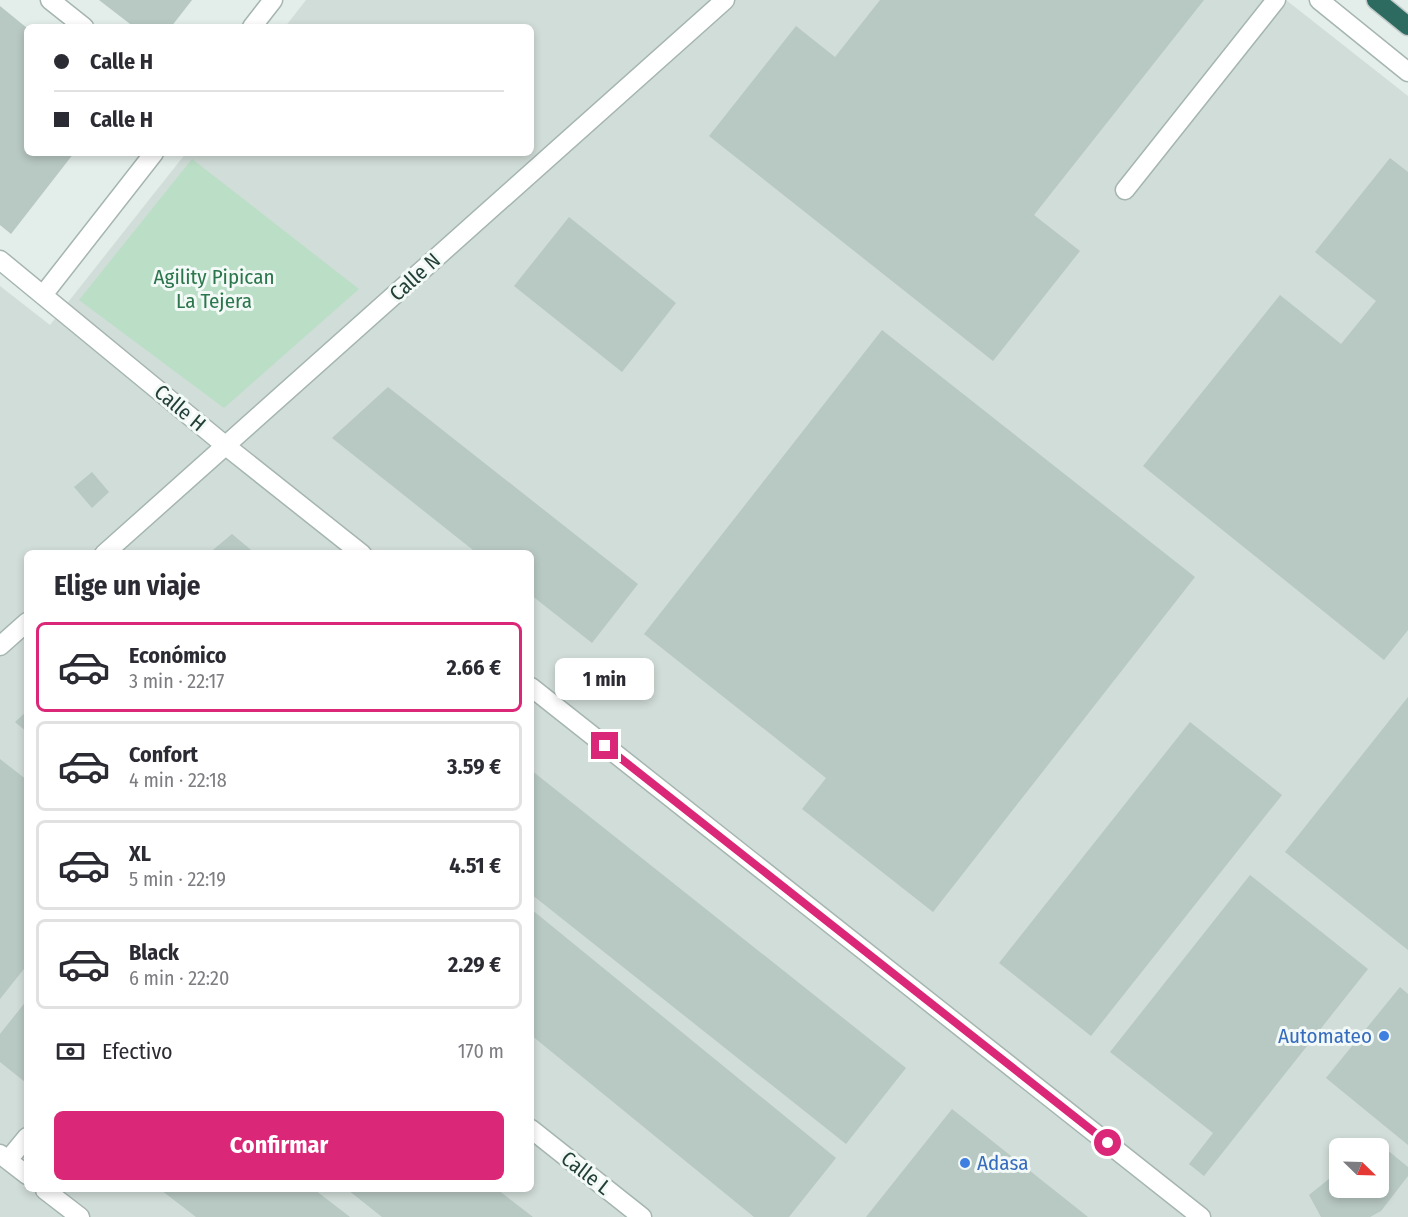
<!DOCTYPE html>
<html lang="es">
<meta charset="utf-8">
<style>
body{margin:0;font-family:"Fira Sans Condensed",sans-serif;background:#f2f2f3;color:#2b2b33;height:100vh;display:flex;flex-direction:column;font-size:22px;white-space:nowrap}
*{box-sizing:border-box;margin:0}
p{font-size:20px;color:#7c7c81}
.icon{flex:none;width:33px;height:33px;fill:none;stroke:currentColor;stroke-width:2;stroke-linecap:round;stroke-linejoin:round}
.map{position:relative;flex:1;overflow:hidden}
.panel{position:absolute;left:24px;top:550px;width:510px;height:642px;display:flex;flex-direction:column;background:#fff;border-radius:9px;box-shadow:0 3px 9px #0003}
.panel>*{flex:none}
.guide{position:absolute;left:24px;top:24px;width:510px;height:132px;border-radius:9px;box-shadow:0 3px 9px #0003;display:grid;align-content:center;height:132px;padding:0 30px;background:#fff}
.needle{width:39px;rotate:113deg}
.tools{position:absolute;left:1329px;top:1138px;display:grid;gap:12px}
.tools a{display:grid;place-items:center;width:60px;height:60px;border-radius:9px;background:#fff;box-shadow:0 3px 9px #0003;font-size:30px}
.end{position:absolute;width:27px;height:27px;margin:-14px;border:8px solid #db2777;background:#fff;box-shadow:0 0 0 3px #fff}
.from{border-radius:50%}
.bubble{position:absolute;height:42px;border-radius:9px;background:#fff;box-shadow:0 3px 9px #0003;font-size:20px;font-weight:700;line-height:42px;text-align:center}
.guide b{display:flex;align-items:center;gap:21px;height:57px;font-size:22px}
.guide b+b{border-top:2px solid #e1e1e2}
.guide i{width:15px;height:15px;background:#2b2b33}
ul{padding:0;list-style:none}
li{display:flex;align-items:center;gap:18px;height:90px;margin:0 12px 9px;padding:0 18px;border:3px solid #e1e1e2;border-radius:9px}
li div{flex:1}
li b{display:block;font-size:22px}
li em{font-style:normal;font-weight:700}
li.active{border-color:#db2777}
li>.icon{width:54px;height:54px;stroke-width:1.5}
h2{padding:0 30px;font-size:27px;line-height:72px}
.pay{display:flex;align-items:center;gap:15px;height:66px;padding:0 30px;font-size:22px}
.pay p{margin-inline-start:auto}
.action{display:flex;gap:12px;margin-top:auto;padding:12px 30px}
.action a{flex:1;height:69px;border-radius:9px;background:#db2777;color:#fff;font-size:24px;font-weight:700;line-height:69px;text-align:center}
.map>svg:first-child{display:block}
.built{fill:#d1ddd8;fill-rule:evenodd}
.green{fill:#bbdec6}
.building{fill:#b8c8c2}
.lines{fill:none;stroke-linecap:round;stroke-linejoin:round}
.minor-casing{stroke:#a5b5b0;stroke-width:21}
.highway-casing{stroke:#c1c9c7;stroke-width:21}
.minor{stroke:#fff;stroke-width:18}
.highway{stroke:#2d6b61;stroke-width:18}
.route{stroke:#db2777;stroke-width:8}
.shop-dot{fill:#3f7fe0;stroke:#f3f9f6;stroke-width:2}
.labels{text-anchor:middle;stroke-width:6;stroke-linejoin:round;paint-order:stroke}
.park-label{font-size:21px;fill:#2b764c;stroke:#f3f9f6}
.street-label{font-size:21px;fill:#223f38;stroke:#f3f9f6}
.shop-label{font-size:21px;fill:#366cbe;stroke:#f3f9f6;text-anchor:end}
</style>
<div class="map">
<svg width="1408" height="1217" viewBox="0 0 1408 1217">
<rect width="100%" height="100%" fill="#e3ede9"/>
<!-- built -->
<path class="built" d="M306,0H1286L1408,96V1217H0V286L50,325L186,153H531V27H285ZM27,554H531V1190H27ZM1340,1149H1378V1188H1340Z"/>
<!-- green -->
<path class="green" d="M192,159L359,289L224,408L79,300Z"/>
<!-- building -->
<path class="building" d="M99,0H192L171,27H134Z
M880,0H1204L1034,215L1080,251L993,361L709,136L796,26L835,57Z
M0,6L27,28V153H74L11,234L0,225Z
M1390,158L1408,172V630L1384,660L1143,466L1280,295L1341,344L1376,301L1315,252Z
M569,217L676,303L622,372L514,286Z
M882,330L1195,577L933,912L802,809L826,778L644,634Z
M388,387L638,584L592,643L531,595V554H478L332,438Z
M92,472L109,492L92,508L74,487Z
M232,534L256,554H208Z
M1408,697V950L1285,852Z
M27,711V732L15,722Z
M1190,722L1282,795L1091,1036L999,963Z
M0,759L27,780V965L0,999Z
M531,770L906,1068L846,1144L531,894Z
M1250,875L1368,969L1204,1176L1189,1164L1213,1133L1110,1052Z
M531,909L836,1158L789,1217H754L531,1035Z
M1400,987L1408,994V1145L1326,1078Z
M27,1000V1079L25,1082L0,1062V1034Z
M952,1109L1088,1217H866Z
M1375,1140L1408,1167V1176L1381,1211L1370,1217H1321L1309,1195L1340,1170V1188H1378V1149H1365Z
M161,1190H315L350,1217H196Z
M348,1190H498L533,1217H382Z"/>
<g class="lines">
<!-- minor casing -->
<g class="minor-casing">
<path id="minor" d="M50,0L84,27
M1319,0L1408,72
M252,27L273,0
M1125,190L1276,0
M0,260L226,446L362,554
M43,295L154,153
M104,554L725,0
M0,646L27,622
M531,687L1201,1217
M531,1129L642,1217
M0,1154L27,1175
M8,1160L27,1137
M45,1190L80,1217"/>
</g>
<!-- highway casing -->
<g class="highway-casing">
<path id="highway" d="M1376,0L1408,26"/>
</g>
<!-- minor -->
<use href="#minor" class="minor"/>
<!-- highway -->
<use href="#highway" class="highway"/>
</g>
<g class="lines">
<!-- route -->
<path class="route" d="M605,746L1108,1143"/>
</g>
<!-- markers -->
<g class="shop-dot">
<circle cx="1384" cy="1036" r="6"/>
<circle cx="965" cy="1163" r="6"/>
</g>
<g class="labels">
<!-- park labels -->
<g class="park-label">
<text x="214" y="284">Agility Pipican<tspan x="214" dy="24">La Tejera</tspan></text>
</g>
<!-- street labels -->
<g class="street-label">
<text transform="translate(415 277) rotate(-42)" y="7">Calle N</text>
<text transform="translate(180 408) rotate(40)" y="7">Calle H</text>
<text transform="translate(586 1173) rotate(38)" y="7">Calle L</text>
</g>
<!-- shop labels -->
<g class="shop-label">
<text x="1372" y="1043">Automateo</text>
<text x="977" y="1170" text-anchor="start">Adasa</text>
</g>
</g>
</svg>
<div class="tools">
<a><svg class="needle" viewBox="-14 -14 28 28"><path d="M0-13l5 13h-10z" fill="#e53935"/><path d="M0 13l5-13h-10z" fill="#7c7c81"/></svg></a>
</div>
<i class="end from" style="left:1108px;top:1143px"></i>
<i class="end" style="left:605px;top:746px"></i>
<div class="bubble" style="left:555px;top:658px;width:99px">1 min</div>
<div class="guide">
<b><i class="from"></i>Calle H</b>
<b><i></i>Calle H</b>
</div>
<section class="panel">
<h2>Elige un viaje</h2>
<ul>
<li class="active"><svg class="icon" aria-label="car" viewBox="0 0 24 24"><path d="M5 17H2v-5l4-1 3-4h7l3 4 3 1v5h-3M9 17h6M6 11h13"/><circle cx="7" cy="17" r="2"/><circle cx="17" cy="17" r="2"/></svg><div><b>Económico</b><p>3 min · 22:17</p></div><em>2.66 €</em></li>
<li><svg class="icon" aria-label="car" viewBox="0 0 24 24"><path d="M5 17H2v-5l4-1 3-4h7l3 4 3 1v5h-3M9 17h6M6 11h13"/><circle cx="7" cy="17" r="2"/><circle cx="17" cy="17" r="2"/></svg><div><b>Confort</b><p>4 min · 22:18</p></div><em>3.59 €</em></li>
<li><svg class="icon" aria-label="car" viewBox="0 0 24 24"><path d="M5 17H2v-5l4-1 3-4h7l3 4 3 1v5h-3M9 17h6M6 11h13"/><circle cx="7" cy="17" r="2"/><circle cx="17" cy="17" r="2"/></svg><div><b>XL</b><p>5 min · 22:19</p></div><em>4.51 €</em></li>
<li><svg class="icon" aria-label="car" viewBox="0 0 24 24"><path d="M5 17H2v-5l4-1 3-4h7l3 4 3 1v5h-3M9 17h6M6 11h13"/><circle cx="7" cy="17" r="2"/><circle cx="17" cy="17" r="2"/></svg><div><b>Black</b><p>6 min · 22:20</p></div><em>2.29 €</em></li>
</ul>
<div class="pay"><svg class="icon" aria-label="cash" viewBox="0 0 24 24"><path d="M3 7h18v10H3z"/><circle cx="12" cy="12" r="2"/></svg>Efectivo<p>170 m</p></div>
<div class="action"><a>Confirmar</a></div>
</section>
</div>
